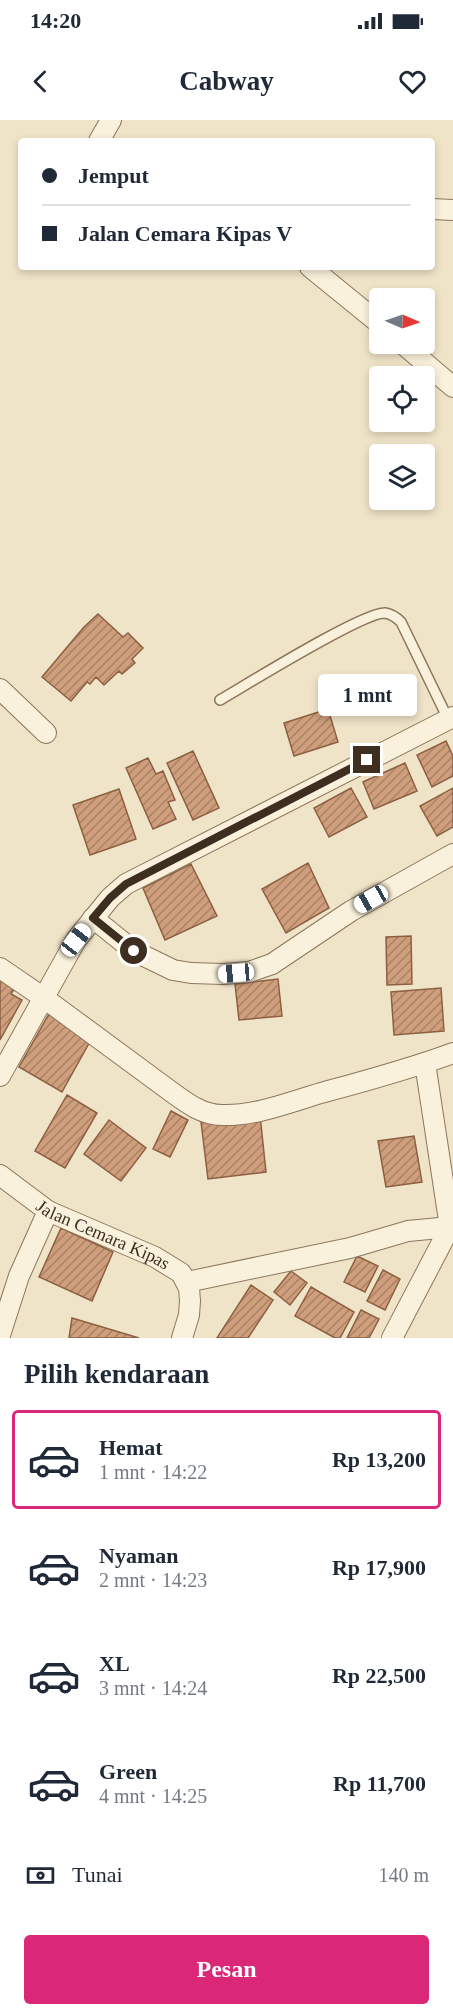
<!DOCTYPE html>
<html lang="id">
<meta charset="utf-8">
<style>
body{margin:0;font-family:"Times New Roman",serif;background:#f6f6f7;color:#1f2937;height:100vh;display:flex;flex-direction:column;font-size:22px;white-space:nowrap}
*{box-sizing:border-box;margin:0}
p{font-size:20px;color:#747a83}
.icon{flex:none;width:33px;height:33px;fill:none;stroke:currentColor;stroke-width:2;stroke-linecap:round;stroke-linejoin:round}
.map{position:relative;height:1218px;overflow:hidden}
.drawer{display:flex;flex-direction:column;background:#fff;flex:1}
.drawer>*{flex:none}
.guide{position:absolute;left:18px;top:18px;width:417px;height:132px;border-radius:6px;box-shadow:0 3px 9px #0003;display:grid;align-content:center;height:132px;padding:0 24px;background:#fff}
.needle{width:39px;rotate:92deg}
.buttons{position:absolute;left:369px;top:168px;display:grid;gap:12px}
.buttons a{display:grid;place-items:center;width:66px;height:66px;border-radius:6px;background:#fff;box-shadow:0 3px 9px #0003;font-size:30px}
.end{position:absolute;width:27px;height:27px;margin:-14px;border:8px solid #3d2e20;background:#fff;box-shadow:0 0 0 3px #fff}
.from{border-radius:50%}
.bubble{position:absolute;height:42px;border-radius:6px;background:#fff;box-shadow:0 3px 9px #0003;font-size:20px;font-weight:600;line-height:42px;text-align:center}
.car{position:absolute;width:18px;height:36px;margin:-18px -9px;border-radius:8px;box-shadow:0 0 4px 2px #0007;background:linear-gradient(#fff 24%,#345 0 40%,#fff 0 76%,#345 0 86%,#fff 0)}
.guide b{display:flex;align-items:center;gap:21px;height:57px;font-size:22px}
.guide b+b{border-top:2px solid #e0e1e3}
.guide i{width:15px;height:15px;background:#1f2937}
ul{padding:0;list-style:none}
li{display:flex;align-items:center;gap:18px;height:99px;margin:0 12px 9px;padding:0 12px;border:3px solid transparent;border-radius:6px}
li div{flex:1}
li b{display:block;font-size:22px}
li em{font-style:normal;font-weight:600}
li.current{border-color:#db2777}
li>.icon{width:54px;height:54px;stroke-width:1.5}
h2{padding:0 24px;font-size:27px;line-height:72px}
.pay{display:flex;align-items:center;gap:15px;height:66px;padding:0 24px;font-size:22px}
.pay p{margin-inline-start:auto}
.cta{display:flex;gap:12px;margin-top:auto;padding:12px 24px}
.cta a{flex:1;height:69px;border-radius:6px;background:#db2777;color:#fff;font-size:24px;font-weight:600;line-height:69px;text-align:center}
.status{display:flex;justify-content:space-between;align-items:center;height:42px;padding:0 30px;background:#fff;direction:ltr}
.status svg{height:16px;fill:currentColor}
header{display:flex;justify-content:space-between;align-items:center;height:78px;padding:0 24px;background:#fff;font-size:27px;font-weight:600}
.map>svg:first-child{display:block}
.building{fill:url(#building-hatch);stroke:#8d5f41;stroke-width:1.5}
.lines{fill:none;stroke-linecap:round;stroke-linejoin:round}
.service-casing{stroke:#8d765c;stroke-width:12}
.minor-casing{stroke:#8d765c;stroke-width:22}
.service{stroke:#faf1dc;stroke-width:9}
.minor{stroke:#faf1dc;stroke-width:20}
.route{stroke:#3d2e20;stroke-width:8}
.labels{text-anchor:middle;stroke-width:6;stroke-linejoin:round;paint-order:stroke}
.street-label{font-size:18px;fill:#3d2e20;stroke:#f7eed8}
</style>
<div class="status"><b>14:20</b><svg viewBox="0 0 49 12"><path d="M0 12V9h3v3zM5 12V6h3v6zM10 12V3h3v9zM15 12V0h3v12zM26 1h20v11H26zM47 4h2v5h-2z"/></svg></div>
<header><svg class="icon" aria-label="back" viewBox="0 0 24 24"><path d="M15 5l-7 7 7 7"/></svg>Cabway<svg class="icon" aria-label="heart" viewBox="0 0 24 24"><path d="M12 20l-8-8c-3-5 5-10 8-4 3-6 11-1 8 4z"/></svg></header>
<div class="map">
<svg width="453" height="1218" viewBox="0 0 453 1218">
<defs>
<pattern id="building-hatch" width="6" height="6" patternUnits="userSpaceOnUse" patternTransform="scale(1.5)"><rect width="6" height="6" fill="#cf9f7d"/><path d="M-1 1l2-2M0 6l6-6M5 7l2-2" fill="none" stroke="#a98266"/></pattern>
</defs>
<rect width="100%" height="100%" fill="#f0e4c8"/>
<!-- building -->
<path class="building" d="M98,494L123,517L128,513L143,528L132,539L135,543L122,554L119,551L104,565L96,557L90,564L87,562L71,581L42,557L84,507Z
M328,589L338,622L294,636L284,603Z
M446,621L453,636V656L432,667L417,635Z
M193,631L219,688L193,700L167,643Z
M148,638L156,654L163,651L175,680L168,682L176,699L153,709L126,648Z
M405,643L417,671L374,689L363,662Z
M351,668L367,697L329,717L314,688Z
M453,668V707L437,716L420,686Z
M119,669L136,719L90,735L73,685Z
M308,743L329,788L286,813L262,769Z
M191,744L217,796L165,820L143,768Z
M411,816L412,864L387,865L386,817Z
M0,852L18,863L11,874L22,880L0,920Z
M278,859L282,896L239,900L235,864Z
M441,868L444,911L394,915L391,872Z
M50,892L93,916L62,972L19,947Z
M67,975L97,993L65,1048L35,1031Z
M171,991L188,1000L170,1037L153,1029Z
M260,995L266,1052L208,1059L201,1002Z
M109,1000L146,1028L121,1061L84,1034Z
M414,1016L422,1062L386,1067L378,1021Z
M61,1108L113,1132L92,1181L39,1157Z
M357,1136L378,1146L365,1172L344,1162Z
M383,1150L400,1159L385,1190L367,1181Z
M291,1151L307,1163L290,1185L274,1172Z
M251,1165L273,1180L248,1218H217Z
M311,1167L354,1192L340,1218H335L295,1196Z
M361,1190L379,1199L369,1218H347Z
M72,1198L139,1218H69Z"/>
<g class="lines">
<!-- service casing -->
<g class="service-casing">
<path id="service" d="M220,580C246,565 363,492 385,493C392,494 396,497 401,502L448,599"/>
</g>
<!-- minor casing -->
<g class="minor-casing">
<g id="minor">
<path d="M99,21L111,0"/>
<path d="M432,89L453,90"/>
<path d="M310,147L380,204"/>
<path d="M403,224L453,267"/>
<path d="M0,569L46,613"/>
<path d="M93,798L134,831L173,850L191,853L223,854L249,852L272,844L351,791L453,734"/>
<path d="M0,848L44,878L173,973C188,984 203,995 222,995C256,996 290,982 321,973C365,961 410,949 453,933"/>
<path d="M0,956L76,820L110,778L126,764L453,597"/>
<path id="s1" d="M0,1055L48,1091L155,1137L181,1153L189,1168L190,1181L189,1195L182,1218"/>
<path d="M187,1162L350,1128L408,1111L450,1107"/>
<path d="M0,1215L19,1156L48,1091"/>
<path d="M392,1218L450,1107L425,943"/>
</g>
</g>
<!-- service -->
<use href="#service" class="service"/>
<!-- minor -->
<use href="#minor" class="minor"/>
</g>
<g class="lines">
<!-- route -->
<path class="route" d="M134,831L93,798L110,778L126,764L367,640"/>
</g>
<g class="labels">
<!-- street labels -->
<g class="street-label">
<text dy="6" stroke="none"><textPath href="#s1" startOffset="120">Jalan Cemara Kipas</textPath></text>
</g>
</g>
</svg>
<div class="buttons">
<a><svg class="needle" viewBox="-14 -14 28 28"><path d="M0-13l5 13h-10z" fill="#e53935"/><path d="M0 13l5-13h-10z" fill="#747a83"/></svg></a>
<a><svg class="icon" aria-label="locate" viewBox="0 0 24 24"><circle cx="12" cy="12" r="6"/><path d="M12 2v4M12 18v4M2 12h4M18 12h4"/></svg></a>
<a><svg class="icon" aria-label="layers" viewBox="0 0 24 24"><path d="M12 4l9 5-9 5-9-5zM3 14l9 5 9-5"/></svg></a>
</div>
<i class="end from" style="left:134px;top:831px"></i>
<i class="end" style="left:367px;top:640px"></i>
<div class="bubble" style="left:318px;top:554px;width:99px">1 mnt</div>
<i class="car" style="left:371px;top:779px;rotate:241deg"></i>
<i class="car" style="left:76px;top:820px;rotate:38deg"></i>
<i class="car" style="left:236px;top:853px;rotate:265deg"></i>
<div class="guide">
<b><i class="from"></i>Jemput</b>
<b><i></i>Jalan Cemara Kipas V</b>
</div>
</div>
<section class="drawer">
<h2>Pilih kendaraan</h2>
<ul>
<li class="current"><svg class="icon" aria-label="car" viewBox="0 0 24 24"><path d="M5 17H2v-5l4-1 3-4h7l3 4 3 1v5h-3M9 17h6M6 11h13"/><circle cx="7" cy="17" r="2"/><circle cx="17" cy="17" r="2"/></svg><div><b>Hemat</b><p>1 mnt · 14:22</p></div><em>Rp 13,200</em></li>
<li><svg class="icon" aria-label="car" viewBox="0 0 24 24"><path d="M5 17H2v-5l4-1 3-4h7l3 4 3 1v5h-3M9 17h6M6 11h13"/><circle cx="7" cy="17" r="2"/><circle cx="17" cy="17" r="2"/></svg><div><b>Nyaman</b><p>2 mnt · 14:23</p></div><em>Rp 17,900</em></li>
<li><svg class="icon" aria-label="car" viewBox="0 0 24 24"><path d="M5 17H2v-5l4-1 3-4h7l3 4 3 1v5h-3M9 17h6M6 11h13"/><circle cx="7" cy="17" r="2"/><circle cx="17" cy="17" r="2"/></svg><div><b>XL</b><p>3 mnt · 14:24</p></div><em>Rp 22,500</em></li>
<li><svg class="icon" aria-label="car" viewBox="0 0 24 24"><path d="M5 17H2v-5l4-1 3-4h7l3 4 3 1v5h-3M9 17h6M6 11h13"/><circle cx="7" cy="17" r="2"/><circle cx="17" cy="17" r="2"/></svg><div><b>Green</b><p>4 mnt · 14:25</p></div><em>Rp 11,700</em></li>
</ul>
<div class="pay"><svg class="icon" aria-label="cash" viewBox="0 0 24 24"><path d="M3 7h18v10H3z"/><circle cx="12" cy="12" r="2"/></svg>Tunai<p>140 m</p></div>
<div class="cta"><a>Pesan</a></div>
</section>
